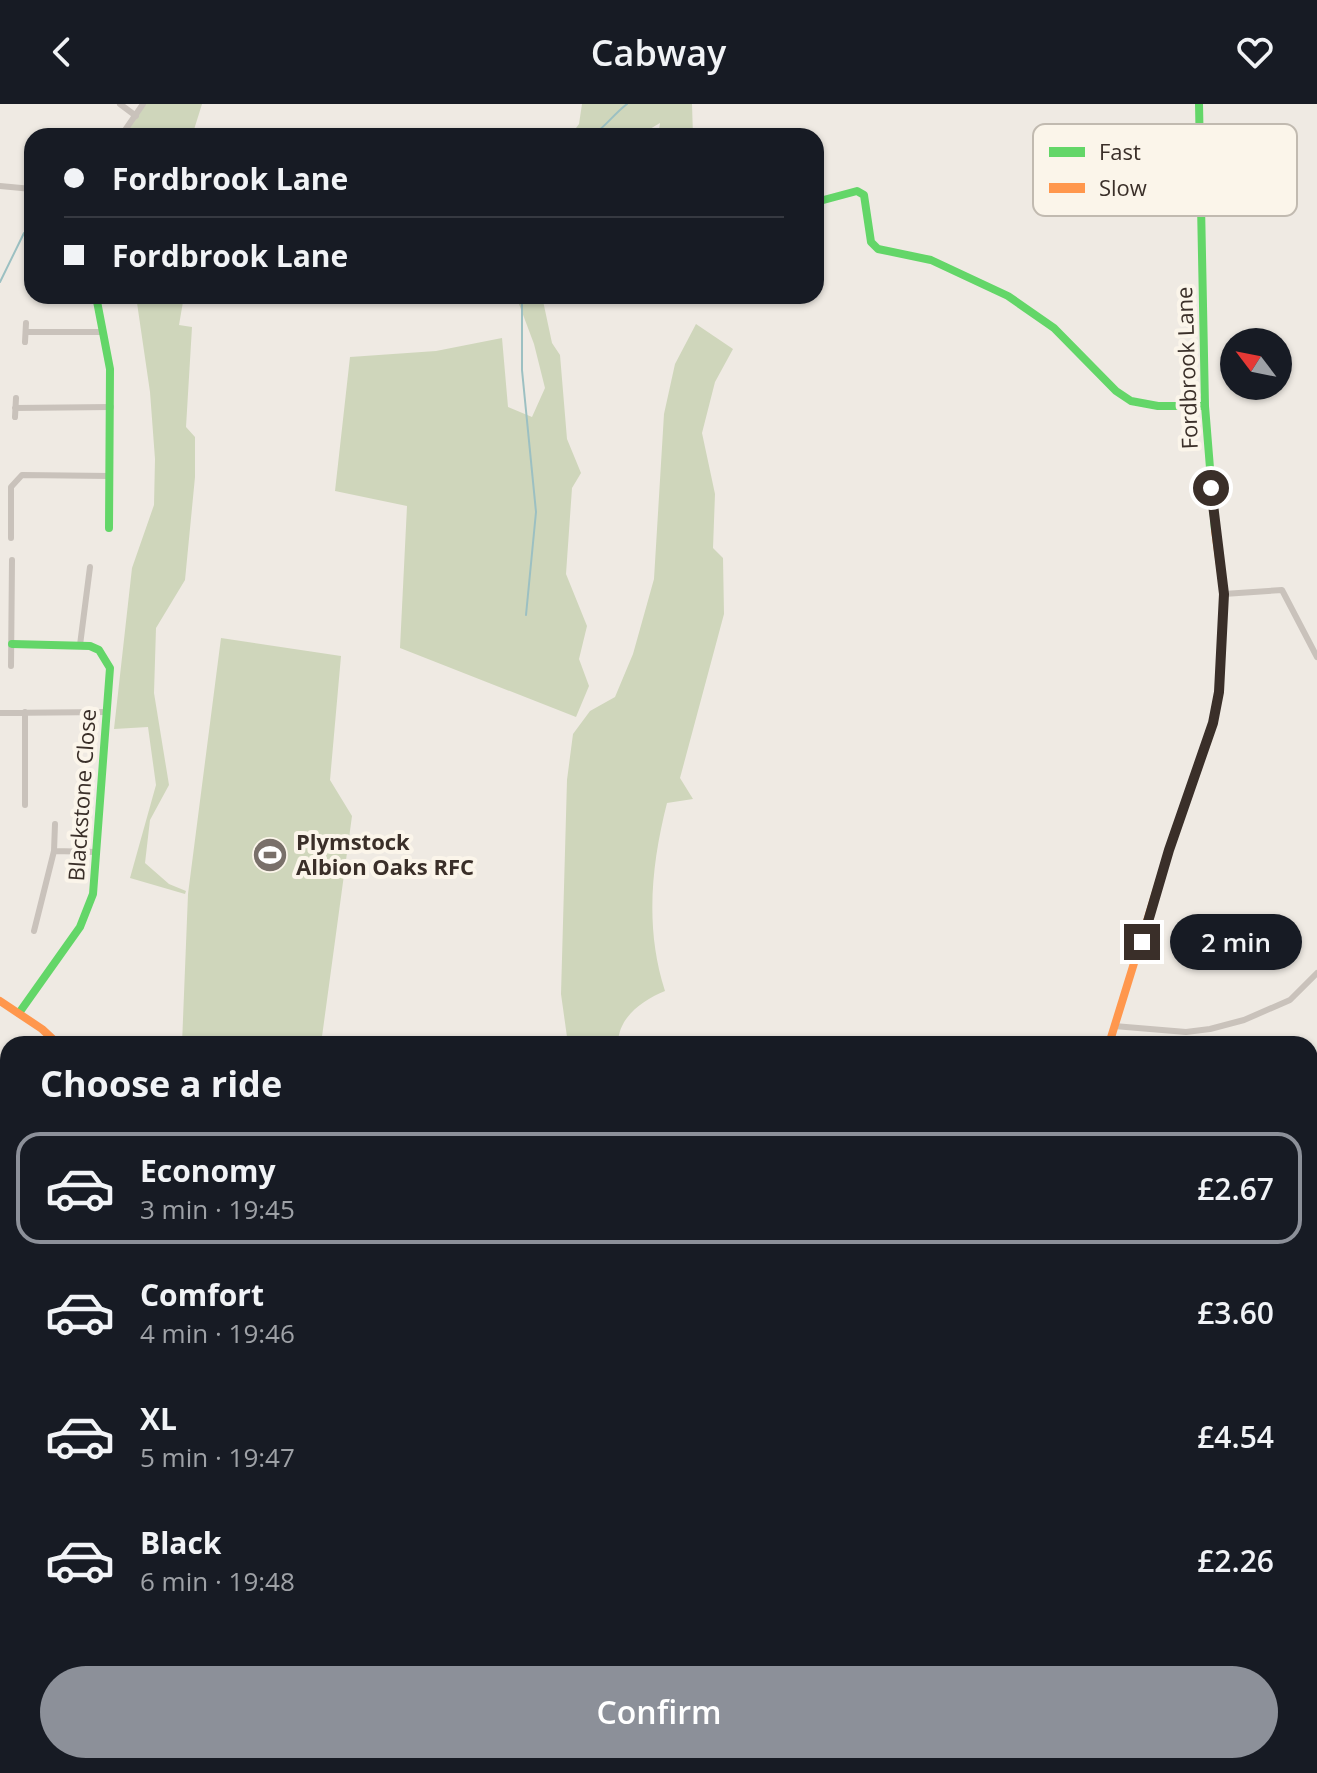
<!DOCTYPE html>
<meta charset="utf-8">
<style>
body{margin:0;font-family:"Open Sans",sans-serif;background:#242831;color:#f1f3f6;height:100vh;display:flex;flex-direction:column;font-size:30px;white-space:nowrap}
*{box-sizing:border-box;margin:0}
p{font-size:26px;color:#9ea1a6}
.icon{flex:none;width:44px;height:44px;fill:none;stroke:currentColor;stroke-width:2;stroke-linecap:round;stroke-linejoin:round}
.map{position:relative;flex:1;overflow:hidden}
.side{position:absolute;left:0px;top:932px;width:1318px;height:738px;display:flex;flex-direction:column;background:#171b24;border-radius:24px 24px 0 0;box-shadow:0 2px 6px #0004}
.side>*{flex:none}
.banner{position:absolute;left:24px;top:24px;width:800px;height:176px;border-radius:24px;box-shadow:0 2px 6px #0004;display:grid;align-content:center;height:176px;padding:0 40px;background:#171b24}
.needle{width:52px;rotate:302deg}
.controls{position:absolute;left:1220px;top:224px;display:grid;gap:16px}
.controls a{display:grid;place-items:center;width:72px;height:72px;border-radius:50%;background:#171b24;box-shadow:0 2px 6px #0004;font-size:40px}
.end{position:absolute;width:36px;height:36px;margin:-18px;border:10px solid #3a2f29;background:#fff;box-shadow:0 0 0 4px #fff}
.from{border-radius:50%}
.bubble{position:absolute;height:56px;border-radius:28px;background:#171b24;box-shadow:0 2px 6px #0004;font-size:26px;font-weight:600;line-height:56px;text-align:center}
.banner b{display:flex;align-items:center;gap:28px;height:76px;font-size:30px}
.banner b+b{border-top:2px solid #363941}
.banner i{width:20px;height:20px;background:#f1f3f6}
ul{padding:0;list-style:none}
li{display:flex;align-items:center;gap:24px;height:112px;margin:0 16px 12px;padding:0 24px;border:4px solid transparent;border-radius:24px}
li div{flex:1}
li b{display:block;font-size:30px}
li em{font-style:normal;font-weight:600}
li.selected{border-color:#8c9099}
li>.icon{width:72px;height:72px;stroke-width:1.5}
h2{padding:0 40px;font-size:36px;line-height:96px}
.button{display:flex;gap:16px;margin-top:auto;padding:16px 40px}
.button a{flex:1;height:92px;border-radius:48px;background:#8c9099;color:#fff;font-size:32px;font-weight:600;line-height:92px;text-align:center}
header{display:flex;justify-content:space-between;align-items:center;height:104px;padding:0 40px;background:#171b24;font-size:36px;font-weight:600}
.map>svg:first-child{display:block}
.green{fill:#cfd6bb}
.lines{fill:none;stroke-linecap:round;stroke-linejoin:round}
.stream{stroke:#9cc0c2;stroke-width:2}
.street{stroke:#c9c2bb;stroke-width:6}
.fast{stroke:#63d668;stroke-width:8}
.slow{stroke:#ff974d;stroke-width:8}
.route{stroke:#3a2f29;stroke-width:10}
.labels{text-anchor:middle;stroke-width:8;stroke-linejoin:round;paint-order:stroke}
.street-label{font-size:22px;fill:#3a2f29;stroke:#fbf5ea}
.poi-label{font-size:22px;font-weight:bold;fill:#3a2f29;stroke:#fbf5ea;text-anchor:start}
.key{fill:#fbf5ea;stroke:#c1bab0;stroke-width:2}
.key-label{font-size:22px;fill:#3a2f29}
</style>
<header><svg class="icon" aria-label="back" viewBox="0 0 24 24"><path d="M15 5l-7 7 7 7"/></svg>Cabway<svg class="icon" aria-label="heart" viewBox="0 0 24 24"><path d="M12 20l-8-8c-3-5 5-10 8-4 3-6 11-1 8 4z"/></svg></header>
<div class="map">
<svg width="1317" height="1669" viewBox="0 0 1317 1669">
<rect width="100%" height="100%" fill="#efeae3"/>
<!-- green -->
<path class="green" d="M146,0H202L192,32H124Z
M582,0H692L693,32H658L660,19L638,32H570L579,20Z
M136,192H184L179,221L192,223L186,323L195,333V373L185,476L156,524L154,589L169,681L150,716L145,759L169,780L186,787L185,790L130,774L156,681L148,623L114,625L132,464L154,401L155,355L150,288Z
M516,192H542L552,239L560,251L567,335L581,369L572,384L566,470L587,522L579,555L589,582L576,613L400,544L407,402L335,387L350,253L436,247L502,234L508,303L532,313L545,284L534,240Z
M696,220L733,245L715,278L702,329L715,390L713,444L723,454L724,510L680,674L693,695L667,699C651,762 645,825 665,887C643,896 618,913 618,940H568L561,890L567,676L573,630L590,607L615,593L633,550L654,475L664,310L675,260Z
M221,534L341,552L330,676L352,712L321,940H182L188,790Z
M8,1156V1429L0,1446V1173Z
M317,1662H529L545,1669H296Z"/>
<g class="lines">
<!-- stream -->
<path class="stream" d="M592,32C606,22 614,10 627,0
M0,178L24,129
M522,192V266L536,408L526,511"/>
<!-- street -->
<path class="street" d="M120,0L136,12
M121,32L143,0
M0,82L32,85
M26,228H101
M25,238L26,219
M15,304L111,303
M15,313L16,294
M11,434V383L22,371L110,372
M1224,490L1282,486L1317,553
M80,541L90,463
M11,562L12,456
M0,609L107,608
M25,701V608
M54,747L97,748
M34,827L54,747L55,720
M1114,922L1186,928L1210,925L1244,916L1290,896L1317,869
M0,961L5,951
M0,963L8,967
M0,1001L8,984
M0,1064L8,1063
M7,1529L8,1530
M0,1587H8
M0,1652L1,1635L8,1623
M66,1662L67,1669
M135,1662L137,1669
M229,1662L235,1669
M283,1669L302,1662
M605,1669L610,1662
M987,1669L993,1662"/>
<!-- fast -->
<path class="fast" d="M1199,0L1205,302L1215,426
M816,98L857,87L864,91L871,138L878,145L931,156L1008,192L1054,224L1116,287L1131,297L1158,302H1205
M96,192L110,265L109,424
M12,540L90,542L99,546L110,564L93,790L80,823L19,909"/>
<!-- slow -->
<path class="slow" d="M0,897L42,925L58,940
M1109,940L1169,746L1213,619L1219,588L1224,490L1215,426
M540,1662L558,1669"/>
</g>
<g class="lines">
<!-- route -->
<path class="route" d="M1142,838L1169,746L1213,619L1219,588L1224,490L1211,384"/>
</g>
<!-- icons -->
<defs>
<g id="stadium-disc" transform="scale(1.8)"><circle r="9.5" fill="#79706a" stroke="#fbf5ea"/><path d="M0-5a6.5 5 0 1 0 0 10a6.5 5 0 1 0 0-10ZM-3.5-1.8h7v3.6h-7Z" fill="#fff"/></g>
</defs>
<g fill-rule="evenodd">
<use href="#stadium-disc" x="270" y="751"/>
</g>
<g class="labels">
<!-- street labels -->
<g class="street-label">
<text transform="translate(1187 264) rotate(-92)" y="8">Fordbrook Lane</text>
<text transform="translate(82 691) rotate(-86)" y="8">Blackstone Close</text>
</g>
<!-- poi labels -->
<g class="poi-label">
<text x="296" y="746">Plymstock<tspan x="296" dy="25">Albion Oaks RFC</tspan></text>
</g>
</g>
<!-- legend -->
<rect x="1033" y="20" width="264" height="92" rx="12" class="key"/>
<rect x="1049" y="43" width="36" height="10" fill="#63d668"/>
<rect x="1049" y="79" width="36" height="10" fill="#ff974d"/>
<g class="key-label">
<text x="1099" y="56">Fast</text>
<text x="1099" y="92">Slow</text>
</g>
</svg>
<div class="controls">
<a><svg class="needle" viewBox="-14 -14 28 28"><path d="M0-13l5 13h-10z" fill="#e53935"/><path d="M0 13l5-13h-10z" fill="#9ea1a6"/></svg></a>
</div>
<i class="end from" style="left:1211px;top:384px"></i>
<i class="end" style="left:1142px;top:838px"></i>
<div class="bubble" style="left:1170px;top:810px;width:132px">2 min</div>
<div class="banner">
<b><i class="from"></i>Fordbrook Lane</b>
<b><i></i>Fordbrook Lane</b>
</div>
<section class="side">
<h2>Choose a ride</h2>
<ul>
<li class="selected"><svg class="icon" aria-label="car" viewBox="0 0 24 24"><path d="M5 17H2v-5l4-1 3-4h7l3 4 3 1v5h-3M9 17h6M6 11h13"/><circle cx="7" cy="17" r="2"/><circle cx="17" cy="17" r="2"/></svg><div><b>Economy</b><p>3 min · 19:45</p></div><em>£2.67</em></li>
<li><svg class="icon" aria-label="car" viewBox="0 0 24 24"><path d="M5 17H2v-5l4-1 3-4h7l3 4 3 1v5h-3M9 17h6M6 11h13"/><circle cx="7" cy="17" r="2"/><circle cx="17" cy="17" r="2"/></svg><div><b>Comfort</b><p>4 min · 19:46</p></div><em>£3.60</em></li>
<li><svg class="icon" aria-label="car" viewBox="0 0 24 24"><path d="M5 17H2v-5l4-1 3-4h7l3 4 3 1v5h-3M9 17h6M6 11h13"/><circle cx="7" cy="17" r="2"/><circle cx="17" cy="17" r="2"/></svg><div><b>XL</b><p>5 min · 19:47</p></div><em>£4.54</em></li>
<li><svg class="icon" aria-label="car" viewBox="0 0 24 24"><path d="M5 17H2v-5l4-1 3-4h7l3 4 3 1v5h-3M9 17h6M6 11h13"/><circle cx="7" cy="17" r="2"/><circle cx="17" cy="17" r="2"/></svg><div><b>Black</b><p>6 min · 19:48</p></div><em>£2.26</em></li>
</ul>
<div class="button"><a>Confirm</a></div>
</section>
</div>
